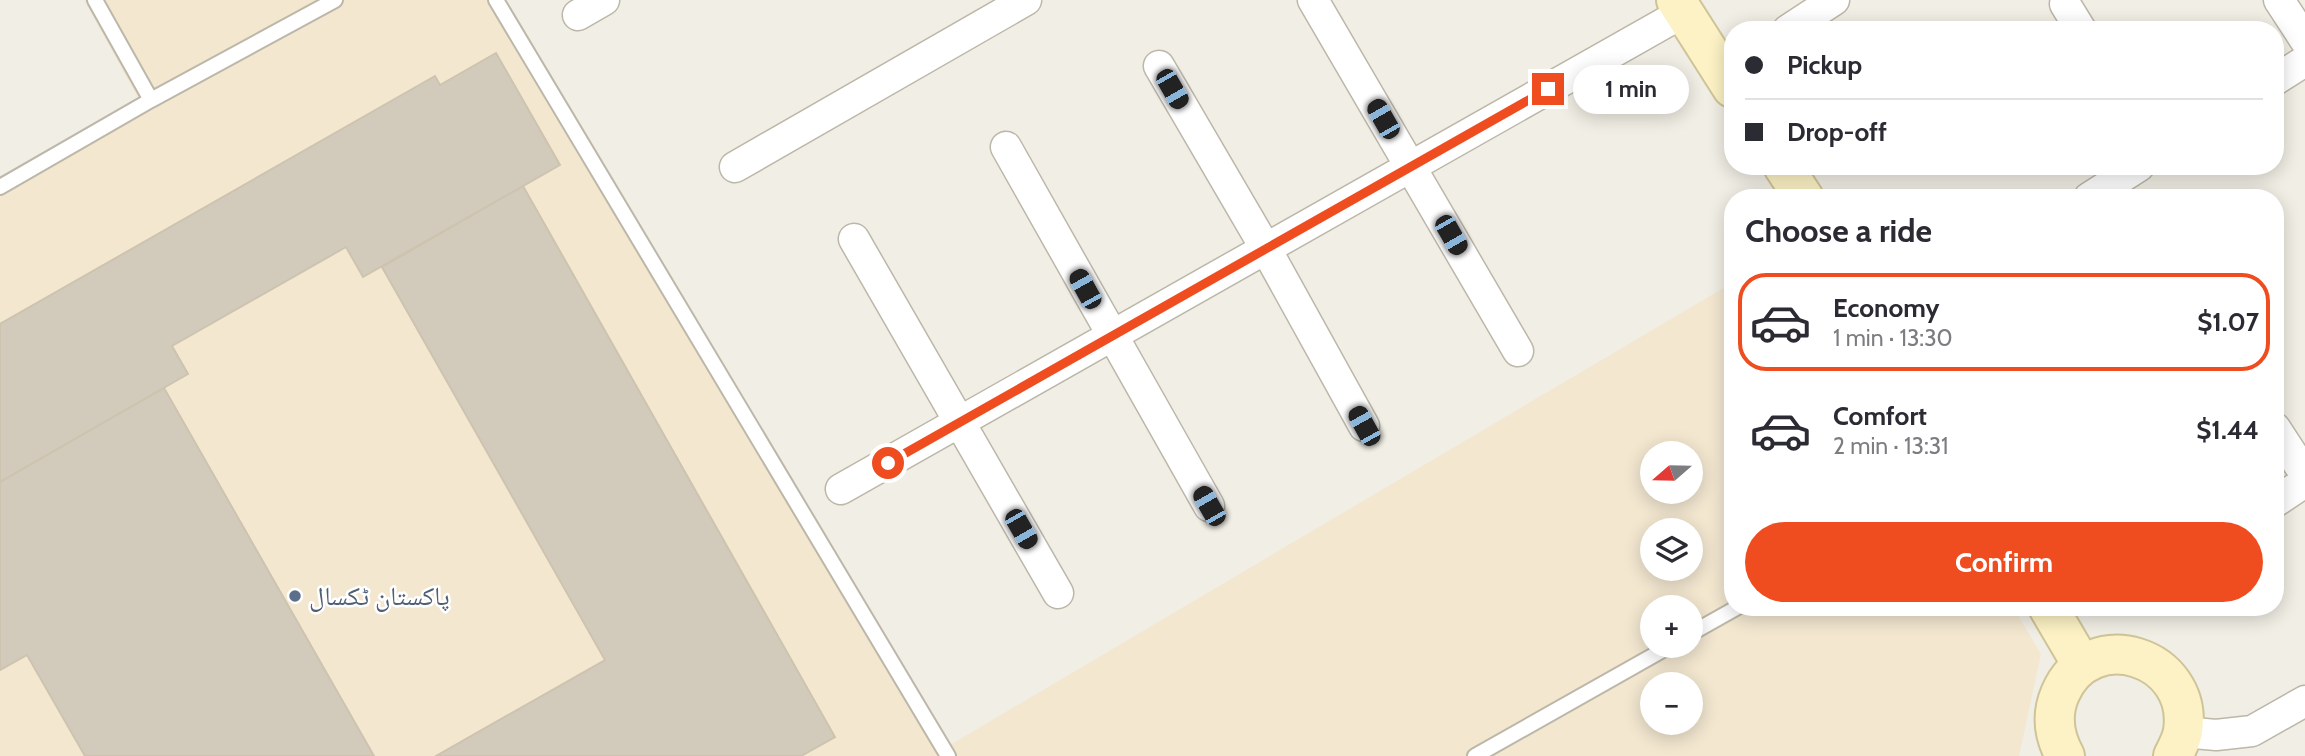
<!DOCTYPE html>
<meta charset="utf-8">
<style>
body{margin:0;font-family:Cabin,"Noto Naskh Arabic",sans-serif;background:#f2f2f3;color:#2b2b33;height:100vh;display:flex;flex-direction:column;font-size:26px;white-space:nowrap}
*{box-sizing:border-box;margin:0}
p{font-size:23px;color:#7c7c81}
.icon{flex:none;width:38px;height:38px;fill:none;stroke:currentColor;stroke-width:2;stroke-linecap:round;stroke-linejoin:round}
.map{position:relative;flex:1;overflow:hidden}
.details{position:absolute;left:1724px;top:189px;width:560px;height:427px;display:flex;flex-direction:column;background:#fff;border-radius:28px;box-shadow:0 4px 18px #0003}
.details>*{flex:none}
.hud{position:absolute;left:1724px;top:21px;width:560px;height:154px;border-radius:28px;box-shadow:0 4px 18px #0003;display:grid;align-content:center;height:154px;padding:0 21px;background:#fff}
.needle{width:46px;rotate:250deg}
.controls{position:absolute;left:1640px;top:441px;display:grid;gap:14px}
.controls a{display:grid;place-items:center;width:63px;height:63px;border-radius:50%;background:#fff;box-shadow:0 4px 18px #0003;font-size:35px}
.end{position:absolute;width:32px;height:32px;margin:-16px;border:9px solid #ef4c1f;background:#fff;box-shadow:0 0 0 4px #fff}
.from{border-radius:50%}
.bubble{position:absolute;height:49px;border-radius:24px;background:#fff;box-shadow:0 4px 18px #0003;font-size:23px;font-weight:700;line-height:49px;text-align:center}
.car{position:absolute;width:21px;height:42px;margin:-21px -10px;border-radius:9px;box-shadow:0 0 5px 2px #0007;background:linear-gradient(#222 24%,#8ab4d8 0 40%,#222 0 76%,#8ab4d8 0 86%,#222 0)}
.hud b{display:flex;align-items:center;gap:24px;height:66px;font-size:26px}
.hud b+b{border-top:2px solid #e1e1e2}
.hud i{width:18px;height:18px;background:#2b2b33}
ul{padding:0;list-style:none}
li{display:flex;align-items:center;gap:21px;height:98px;margin:0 14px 10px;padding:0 7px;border:4px solid transparent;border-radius:28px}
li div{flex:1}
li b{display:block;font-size:26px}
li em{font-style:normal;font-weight:700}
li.current{border-color:#ef4c1f}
li>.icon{width:63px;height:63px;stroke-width:1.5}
h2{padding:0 21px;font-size:32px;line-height:84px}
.primary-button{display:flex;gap:14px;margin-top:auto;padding:14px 21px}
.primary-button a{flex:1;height:80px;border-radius:42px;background:#ef4c1f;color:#fff;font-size:28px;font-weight:700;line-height:80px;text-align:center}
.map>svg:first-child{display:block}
.commercial{fill:#f3e7d0;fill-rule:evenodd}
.building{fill:#d2cbbb;stroke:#cdc3af;stroke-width:2}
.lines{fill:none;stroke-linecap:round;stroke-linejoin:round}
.lane-casing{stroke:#bcb7a8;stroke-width:18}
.street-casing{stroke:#bcb7a8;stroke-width:33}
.secondary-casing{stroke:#cfc497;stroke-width:42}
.lane{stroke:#fff;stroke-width:14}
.street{stroke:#fff;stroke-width:30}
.secondary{stroke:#fcf2c5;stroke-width:38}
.route{stroke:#ef4c1f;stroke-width:9}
.service-dot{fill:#5c6f8a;stroke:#fff;stroke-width:2.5}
.labels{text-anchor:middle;stroke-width:5;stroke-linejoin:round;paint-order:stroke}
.service-label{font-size:26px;fill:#4e5e75;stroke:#fff;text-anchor:start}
</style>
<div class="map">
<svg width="2305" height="756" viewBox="0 0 2305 756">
<rect width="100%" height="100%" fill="#f1eee5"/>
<!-- commercial -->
<path class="commercial" d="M84,0H496L943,749L1732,283V607H2013L2041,654L2019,756H0V187L142,105ZM1652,453H1690V492H1652ZM1652,530H1690V569H1652ZM1652,607H1690V646H1652ZM1652,684H1690V723H1652Z"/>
<!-- building -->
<path class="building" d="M496,53L560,165L363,277L346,247L172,346L188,374L0,482V324L435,76L440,85Z
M523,186L835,737L801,756H436L605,660L382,267Z
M164,388L374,756H85L27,655L0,670V482Z"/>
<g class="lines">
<!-- lane casing -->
<g class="lane-casing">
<path id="lane" d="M95,0L151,100
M496,0L948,756
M0,187L151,100L335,0
M1690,634L1738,607
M1475,756L1670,646"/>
</g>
<!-- street casing -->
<g class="street-casing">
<path id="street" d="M1313,0L1518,351
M2279,0L2305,40
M2065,4L2081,30
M578,15L604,0
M1788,30L1834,0
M1159,66L1266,249L1364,426
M2275,80L2305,61
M1006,147L1209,506
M735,167L1026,0
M2089,198L2139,166
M854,239L1058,593
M2275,428L2305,474
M841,489L1684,12
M2275,502L2305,482
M2183,732L2216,735L2252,731L2305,701"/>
</g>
<!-- secondary casing -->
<g class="secondary-casing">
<path id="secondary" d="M1676,0L1732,88
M1783,166L1804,198
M2048,607L2082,665
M2065,756C2054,736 2051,715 2060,694C2090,623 2194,656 2183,731C2182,739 2177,748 2173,756"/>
</g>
<!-- lane -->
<use href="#lane" class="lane"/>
<!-- street -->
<use href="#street" class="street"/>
<!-- secondary -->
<use href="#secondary" class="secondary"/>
</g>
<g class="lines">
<!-- route -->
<path class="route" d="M888,463L1548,89"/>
</g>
<!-- markers -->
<circle class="service-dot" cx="295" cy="596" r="7"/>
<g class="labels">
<!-- service labels -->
<g class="service-label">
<text x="309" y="605">پاکستان ٹکسال</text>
</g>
</g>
</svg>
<div class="controls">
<a><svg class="needle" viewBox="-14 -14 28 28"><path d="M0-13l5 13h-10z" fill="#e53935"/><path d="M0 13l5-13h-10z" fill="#7c7c81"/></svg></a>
<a><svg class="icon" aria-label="layers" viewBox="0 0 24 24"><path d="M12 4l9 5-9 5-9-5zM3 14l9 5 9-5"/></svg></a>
<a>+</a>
<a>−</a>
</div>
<i class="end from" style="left:888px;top:463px"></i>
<i class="end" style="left:1548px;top:89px"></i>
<div class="bubble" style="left:1573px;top:65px;width:116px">1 min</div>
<i class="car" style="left:1172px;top:89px;rotate:150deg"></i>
<i class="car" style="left:1383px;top:119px;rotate:330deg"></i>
<i class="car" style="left:1451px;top:235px;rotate:150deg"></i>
<i class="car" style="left:1085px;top:289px;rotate:331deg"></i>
<i class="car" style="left:1364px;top:426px;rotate:331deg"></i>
<i class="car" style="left:1209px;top:506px;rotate:330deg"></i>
<i class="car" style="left:1021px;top:529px;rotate:150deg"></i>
<div class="hud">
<b><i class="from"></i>Pickup</b>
<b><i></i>Drop-off</b>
</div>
<section class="details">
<h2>Choose a ride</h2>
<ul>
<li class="current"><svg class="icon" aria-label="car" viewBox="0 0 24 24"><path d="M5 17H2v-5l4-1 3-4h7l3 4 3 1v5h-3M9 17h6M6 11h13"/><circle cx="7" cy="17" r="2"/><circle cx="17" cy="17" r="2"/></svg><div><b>Economy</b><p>1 min · 13:30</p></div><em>$1.07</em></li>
<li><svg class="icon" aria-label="car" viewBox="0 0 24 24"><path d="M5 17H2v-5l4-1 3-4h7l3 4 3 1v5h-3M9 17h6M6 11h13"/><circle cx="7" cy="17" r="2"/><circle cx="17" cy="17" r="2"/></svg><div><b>Comfort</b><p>2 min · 13:31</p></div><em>$1.44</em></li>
</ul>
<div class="primary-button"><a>Confirm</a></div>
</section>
</div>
